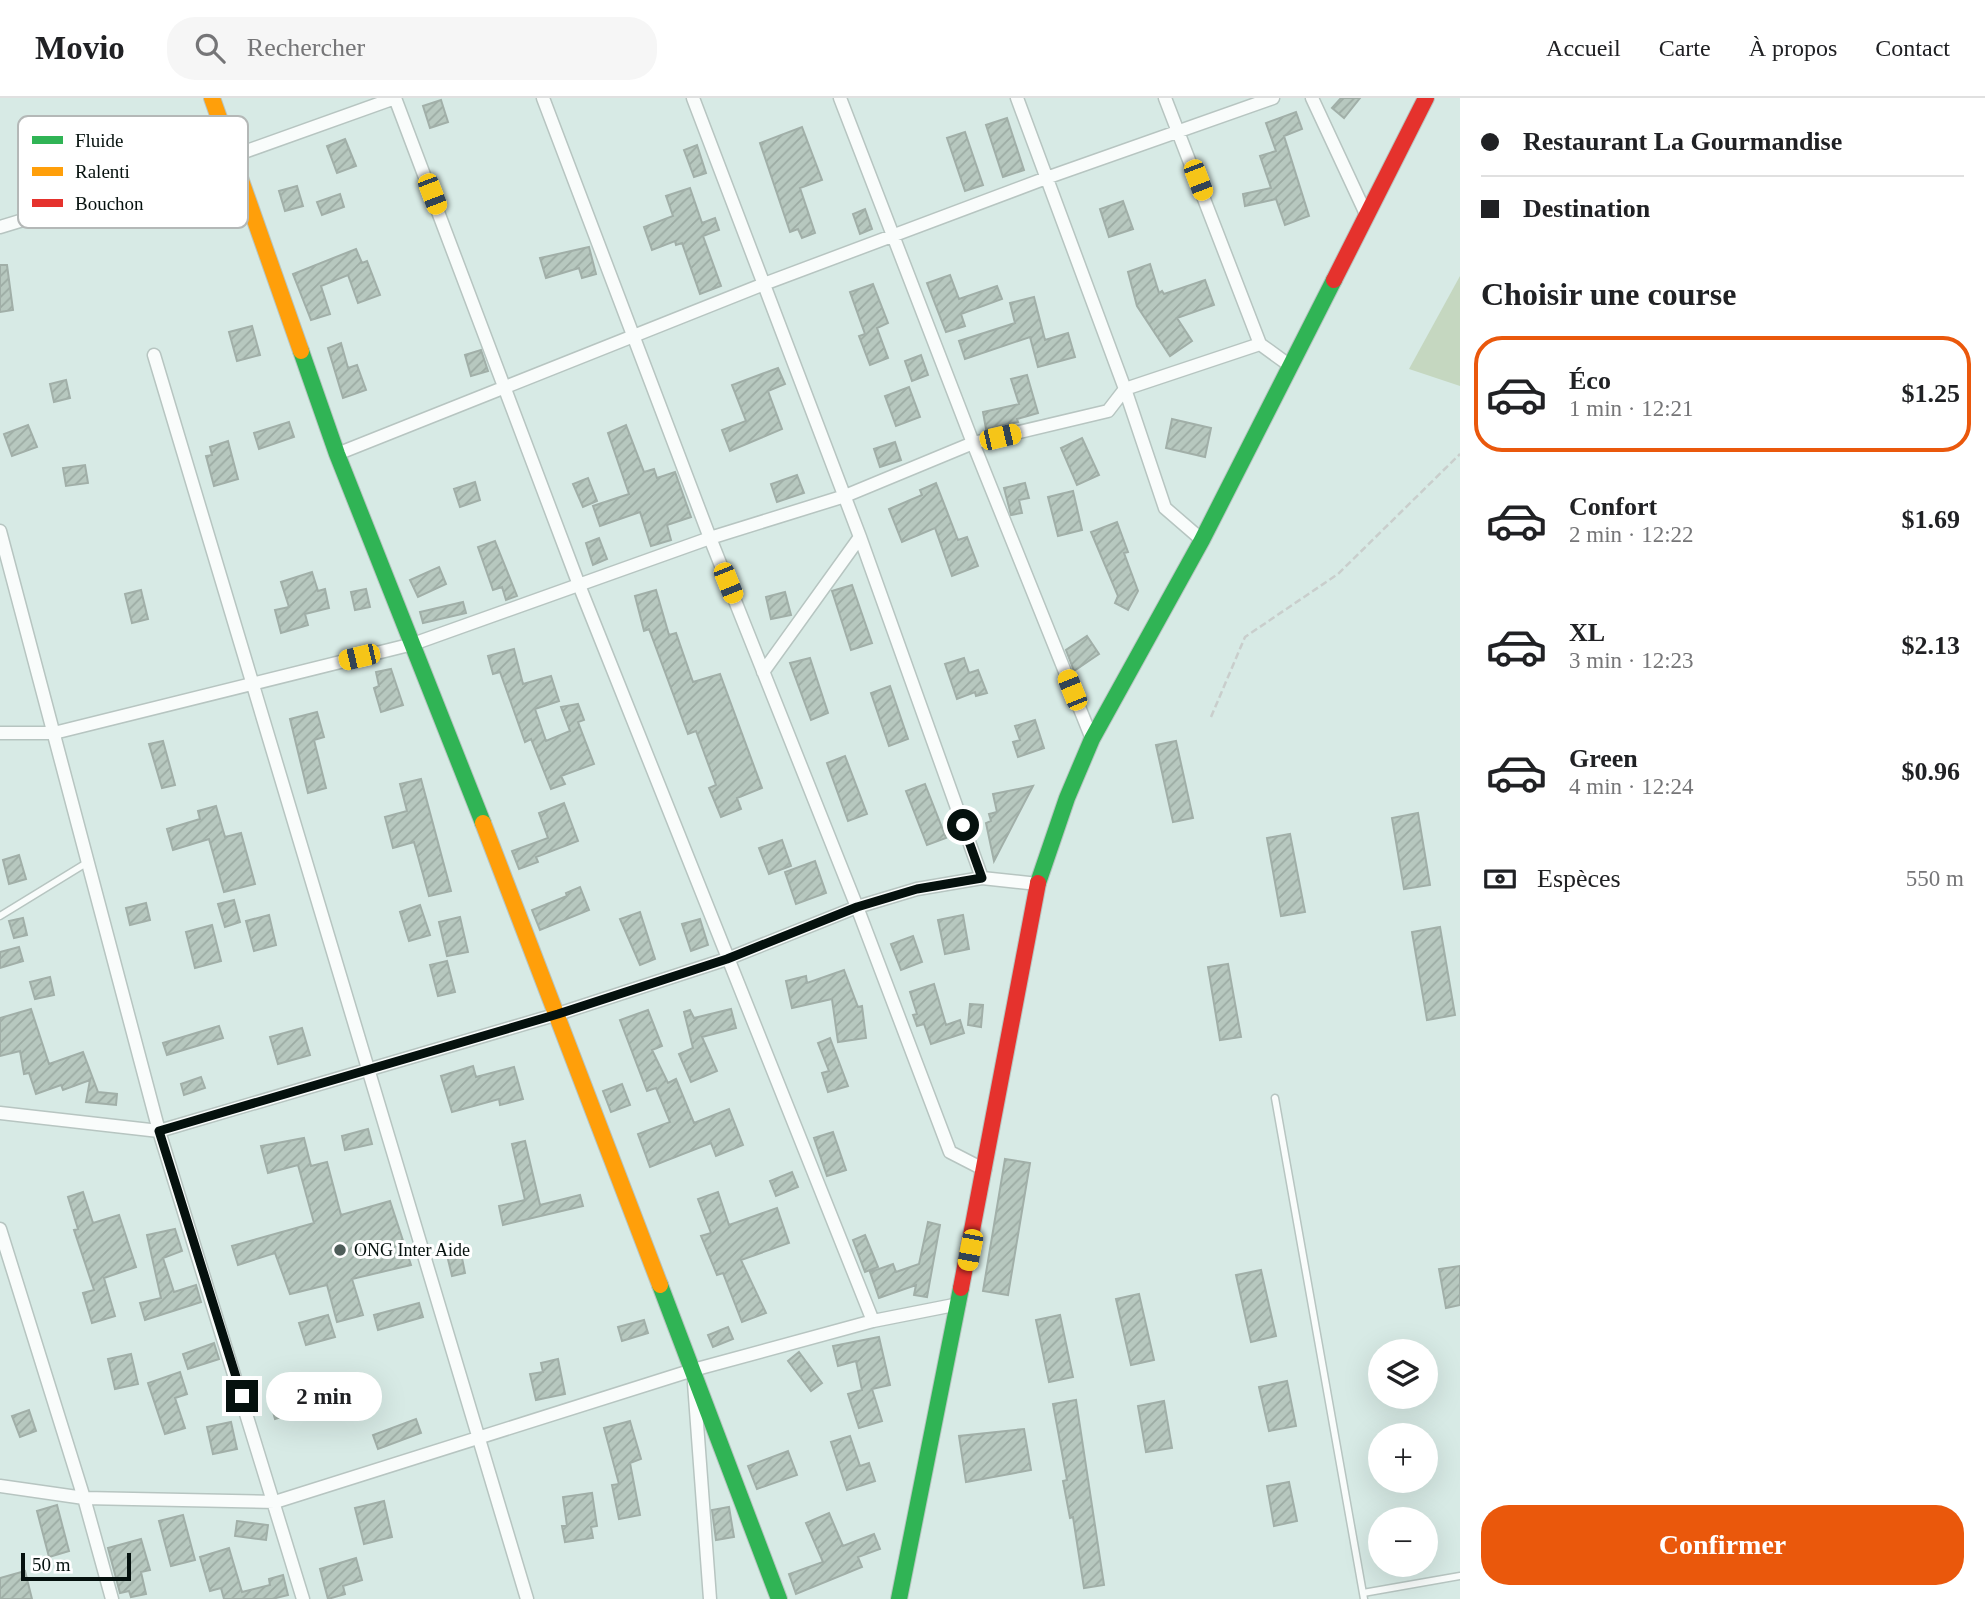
<!DOCTYPE html>
<html lang="fr">
<meta charset="utf-8">
<style>
body{margin:0;font-family:Georgia,serif;background:#f6f6f6;color:#202124;height:100vh;display:flex;flex-direction:column;font-size:26px;white-space:nowrap}
*{box-sizing:border-box;margin:0}
p{font-size:23px;color:#757577}
.icon{flex:none;width:38px;height:38px;fill:none;stroke:currentColor;stroke-width:2;stroke-linecap:round;stroke-linejoin:round}
.map{position:relative;flex:1;overflow:hidden}
.panel{display:flex;flex-direction:column;background:#fff;width:525px}
.panel>*{flex:none}
.banner{display:grid;align-content:center;height:154px;padding:0 21px;background:#fff}
.fabs{position:absolute;left:1368px;top:1241px;display:grid;gap:14px}
.fabs a{display:grid;place-items:center;width:70px;height:70px;border-radius:50%;background:#fff;box-shadow:0 7px 28px #0002;font-size:35px}
.scale{position:absolute;left:21px;bottom:18px;width:110px;box-sizing:border-box;padding-left:7px;border:4px solid #05110e;border-top:0;font-size:19px;line-height:24px;white-space:nowrap;color:#05110e;-webkit-text-stroke:5px #fff;paint-order:stroke}
.end{position:absolute;width:32px;height:32px;margin:-16px;border:9px solid #05110e;background:#fff;box-shadow:0 0 0 4px #fff}
.from{border-radius:50%}
.bubble{position:absolute;height:49px;border-radius:24px;background:#fff;box-shadow:0 7px 28px #0002;font-size:23px;font-weight:800;line-height:49px;text-align:center}
.car{position:absolute;width:21px;height:42px;margin:-21px -10px;border-radius:9px;box-shadow:0 0 5px 2px #0007;background:linear-gradient(#f5c518 24%,#345 0 40%,#f5c518 0 76%,#345 0 86%,#f5c518 0)}
.banner b{display:flex;align-items:center;gap:24px;height:66px;font-size:26px}
.banner b+b{border-top:2px solid #e0e0e0}
.banner i{width:18px;height:18px;background:#202124}
ul{padding:0;list-style:none}
li{display:flex;align-items:center;gap:21px;height:116px;margin:0 14px 10px;padding:0 7px;border:4px solid transparent;border-radius:28px}
li div{flex:1}
li b{display:block;font-size:26px}
li em{font-style:normal;font-weight:800}
li.on{border-color:#ea580c}
li>.icon{width:63px;height:63px;stroke-width:1.5}
h2{padding:0 21px;font-size:32px;line-height:84px}
.pay{display:flex;align-items:center;gap:18px;height:77px;padding:0 21px;font-size:26px}
.pay p{margin-inline-start:auto}
.primary-button{display:flex;gap:14px;margin-top:auto;padding:14px 21px}
.primary-button a{flex:1;height:80px;border-radius:28px;background:#ea580c;color:#fff;font-size:28px;font-weight:800;line-height:80px;text-align:center}
header{display:flex;align-items:center;gap:42px;box-sizing:border-box;height:98px;padding:0 35px;background:#fff;border-bottom:2px solid #e0e0e0}
header strong{font-size:33px}
nav{display:flex;gap:38px;margin-inline-start:auto;font-size:24px}
.search{width:490px;height:63px;background:#f6f6f6;display:flex;align-items:center;gap:18px;box-sizing:border-box;padding:0 24px;border-radius:28px;color:#757577;font-size:26px}
main{display:flex;flex:1;min-height:0}
.map>svg:first-child{display:block}
.green{fill:#c5d7c0}
.building{fill:url(#building-hatch);stroke:#a1afa8;stroke-width:2}
.lines{fill:none;stroke-linecap:round;stroke-linejoin:round}
.lane-casing{stroke:#b7c5c1;stroke-width:9}
.street-casing{stroke:#b7c5c1;stroke-width:15}
.fast-casing{stroke:#b7c5c1;stroke-width:18}
.slow-casing{stroke:#b7c5c1;stroke-width:18}
.jam-casing{stroke:#b7c5c1;stroke-width:18}
.path{stroke:#c9cecc;stroke-width:2.5;stroke-dasharray:7 3.5;stroke-linecap:butt}
.lane{stroke:#f9fcfb;stroke-width:6}
.street{stroke:#f9fcfb;stroke-width:12}
.fast{stroke:#30b455;stroke-width:16}
.slow{stroke:#ff9f0a;stroke-width:16}
.jam{stroke:#e5322d;stroke-width:16}
.route{stroke:#05110e;stroke-width:9}
.poi-dot{fill:#4e5d59;stroke:#fff;stroke-width:2.5}
.labels{text-anchor:middle;stroke-width:6;stroke-linejoin:round;paint-order:stroke}
.poi-label{font-size:18px;fill:#05110e;stroke:#fff;text-anchor:start}
.key{fill:#fff;stroke:#b4b8b7;stroke-width:2}
.key-label{font-size:19px;fill:#05110e}
</style>
<header>
<strong>Movio</strong>
<div class="search"><svg class="icon" aria-label="search" viewBox="0 0 24 24"><circle cx="10" cy="10" r="6"/><path d="M15 15l6 6"/></svg>Rechercher</div>
<nav><a>Accueil</a><a>Carte</a><a>À propos</a><a>Contact</a></nav>
</header>
<main>
<div class="map">
<svg width="1460" height="1501" viewBox="0 0 1460 1501">
<defs>
<pattern id="building-hatch" width="6" height="6" patternUnits="userSpaceOnUse" patternTransform="scale(1.75)"><rect width="6" height="6" fill="#b7c8bf"/><path d="M-1 1l2-2M0 6l6-6M5 7l2-2" fill="none" stroke="#9caba3"/></pattern>
</defs>
<rect width="100%" height="100%" fill="#d7eae5"/>
<!-- green -->
<path class="green" d="M1460,178V288L1409,271Z"/>
<!-- building -->
<path class="building" d="M1341,0H1360L1344,20L1332,10Z
M441,2L448,24L430,30L423,8Z
M1296,14L1302,31L1284,38L1309,118L1285,127L1276,101L1245,108L1243,96L1271,90L1260,58L1276,53L1266,25Z
M1007,20L1024,72L1003,79L986,27Z
M802,29L822,82L800,90L815,135L802,140L798,131L790,134L760,45Z
M965,34L983,87L965,93L947,40Z
M345,41L356,68L337,75L327,48Z
M697,47L706,75L694,79L684,52Z
M297,88L303,108L285,113L279,93Z
M690,90L702,125L715,120L719,132L703,138L721,188L700,196L682,145L676,147L675,143L652,152L644,129L673,118L666,98Z
M340,96L344,109L322,117L317,104Z
M1123,103L1133,131L1109,139L1100,111Z
M865,111L872,131L860,136L853,116Z
M589,149L596,176L582,180L579,170L546,180L540,160Z
M356,151L362,165L367,163L380,197L358,205L348,177L321,188L330,216L311,222L293,176Z
M1150,166L1159,195L1162,193L1164,196L1205,182L1214,207L1177,220L1192,243L1170,258L1137,208L1128,174Z
M0,167H7L13,212L0,214Z
M950,177L959,201L997,188L1002,201L961,216L965,228L946,234L927,185Z
M873,186L888,225L877,230L888,260L870,267L859,238L865,236L850,194Z
M1034,199L1045,242L1068,235L1075,259L1038,269L1030,239L965,261L959,243L1015,225L1010,205Z
M252,228L260,257L237,263L229,234Z
M341,245L348,270L357,267L366,292L343,300L328,250Z
M481,252L488,273L471,278L465,257Z
M921,257L928,277L912,283L905,263Z
M778,270L785,286L768,293L782,331L730,353L722,332L746,323L732,287Z
M1027,277L1038,315L1017,321L1018,324L986,331L983,314L1019,306L1011,281Z
M66,282L70,300L54,304L50,286Z
M909,289L920,319L896,328L885,298Z
M1172,321L1211,330L1205,359L1166,350Z
M289,324L294,339L259,351L254,335Z
M28,327L37,349L12,358L4,336Z
M626,327L644,374L654,371L657,380L675,374L691,419L667,427L671,442L651,448L640,414L600,428L593,408L629,396L608,335Z
M1082,340L1099,377L1077,387L1061,350Z
M228,343L238,381L214,388L206,358L212,357L210,349Z
M895,344L901,362L880,369L874,351Z
M85,367L88,385L66,388L63,370Z
M797,377L804,395L777,404L771,386Z
M588,380L597,403L583,409L573,386Z
M475,384L480,402L460,409L454,391Z
M936,385L958,442L967,439L978,468L952,478L935,430L902,444L889,411L922,397L920,392Z
M1025,385L1029,400L1019,402L1022,415L1011,417L1004,390Z
M1073,393L1082,432L1058,438L1048,399Z
M1117,424L1128,454L1124,455L1138,493L1128,512L1115,505L1118,498L1091,434Z
M599,440L607,461L593,467L586,445Z
M495,443L517,498L506,502L502,489L493,492L478,449Z
M439,469L446,486L418,499L410,482Z
M312,474L318,493L325,491L329,510L305,516L308,527L281,535L275,512L289,509L281,484Z
M852,487L872,545L851,552L832,493Z
M366,491L370,509L355,512L351,494Z
M141,492L148,521L132,525L125,496Z
M656,492L669,537L676,535L693,584L720,576L762,690L737,700L741,711L721,719L709,690L716,687L696,633L688,636L649,531L644,533L635,498Z
M785,494L791,517L771,521L766,499Z
M463,504L466,515L423,525L420,514Z
M1087,538L1099,556L1074,573L1066,552Z
M514,551L523,586L551,578L559,603L535,611L546,643L570,633L561,609L578,606L584,622L578,624L594,666L561,678L565,686L551,691L531,641L525,644L500,574L493,576L488,558Z
M810,560L828,615L811,622L790,565Z
M964,560L969,575L978,572L987,595L976,598L975,594L957,601L945,566Z
M391,571L403,607L381,614L374,590L379,588L376,574Z
M890,588L908,641L889,648L871,595Z
M317,614L324,639L314,642L326,690L308,695L290,621Z
M1035,622L1044,650L1018,659L1013,644L1020,642L1015,628Z
M163,643L175,687L162,690L149,646Z
M1176,643L1193,720L1173,724L1156,647Z
M845,658L867,716L848,723L827,665Z
M421,681L451,793L429,798L414,744L393,750L385,719L407,713L400,686Z
M925,686L946,740L927,747L906,693Z
M1033,688L994,763L986,725L991,723L989,716L997,714L993,696Z
M564,705L578,743L536,759L538,764L519,771L512,753L548,740L539,715Z
M216,708L225,739L241,735L255,786L224,794L209,741L173,752L167,731L200,721L198,713Z
M1418,715L1430,787L1404,791L1392,720Z
M1290,736L1305,814L1281,818L1267,740Z
M782,742L791,768L769,776L759,750Z
M19,757L26,781L9,786L3,762Z
M815,763L826,795L796,806L785,774Z
M580,789L589,812L540,832L532,812L567,798L566,795Z
M234,802L240,824L225,829L218,806Z
M146,805L150,822L130,827L126,810Z
M420,807L430,837L409,843L400,814Z
M640,814L655,861L640,867L620,821Z
M269,817L276,847L254,853L246,823Z
M963,817L969,851L945,856L938,822Z
M460,819L468,854L447,858L439,824Z
M23,820L27,837L14,840L9,823Z
M700,821L708,847L691,853L682,826Z
M212,827L221,863L195,870L186,834Z
M1440,829L1455,917L1427,922L1412,834Z
M913,838L922,864L901,872L891,846Z
M19,849L23,863L0,870V854Z
M447,863L455,894L438,898L430,867Z
M1228,866L1241,939L1220,942L1208,869Z
M844,872L858,909L862,908L866,940L838,944L832,901L792,910L786,883L806,878L807,885Z
M50,879L54,897L35,901L30,884Z
M934,886L946,927L960,922L964,935L931,946L924,926L917,928L913,917L917,916L910,894Z
M970,906L983,907L981,929L968,927Z
M31,911L49,966L83,954L98,994L117,996L116,1007L86,1004L90,982L63,992L61,987L36,996L29,975L24,976L20,953L0,958V920Z
M731,911L736,930L702,939L717,973L691,984L679,956L693,950L684,914L690,912L694,920Z
M648,912L662,948L652,952L668,985L676,981L694,1025L729,1011L743,1047L716,1058L711,1045L650,1069L638,1036L670,1024L656,990L647,993L620,922Z
M219,928L223,940L167,957L163,945Z
M302,930L310,957L278,966L270,939Z
M830,940L848,988L828,994L822,975L829,973L818,945Z
M473,968L476,979L514,969L523,1001L500,1007L499,1001L452,1014L441,978Z
M201,979L205,990L184,997L181,986Z
M622,986L630,1007L611,1014L603,993Z
M368,1031L372,1046L345,1052L342,1038Z
M833,1034L846,1072L827,1078L814,1040Z
M304,1040L311,1068L327,1064L341,1117L390,1103L411,1167L352,1181L363,1217L337,1224L327,1187L290,1196L275,1155L238,1167L232,1148L314,1125L298,1067L268,1075L261,1048Z
M525,1043L540,1107L580,1097L583,1108L503,1127L499,1108L525,1102L512,1046Z
M1005,1061L1030,1065L1008,1197L983,1193Z
M792,1074L798,1089L776,1098L770,1083Z
M83,1094L93,1125L119,1117L136,1169L104,1180L115,1218L92,1225L83,1195L94,1192L74,1132L78,1131L68,1099Z
M718,1094L729,1127L777,1110L789,1145L741,1162L766,1215L742,1224L723,1175L717,1177L701,1138L711,1135L698,1101Z
M928,1124L940,1127L927,1199L914,1197L916,1187L879,1200L870,1174L893,1166L896,1174L919,1166Z
M175,1131L182,1153L163,1160L174,1194L196,1187L201,1204L145,1222L140,1205L161,1200L147,1137Z
M865,1137L878,1169L865,1174L853,1142Z
M460,1150L465,1175L452,1178L446,1153Z
M1460,1168V1207L1446,1210L1439,1171Z
M1261,1172L1276,1238L1251,1244L1236,1177Z
M1139,1196L1154,1262L1131,1267L1116,1201Z
M419,1205L423,1219L378,1232L374,1217Z
M328,1217L335,1239L306,1247L299,1225Z
M1060,1217L1073,1279L1049,1284L1036,1222Z
M644,1222L648,1235L622,1243L618,1229Z
M728,1229L733,1241L713,1249L708,1237Z
M879,1239L890,1287L872,1291L882,1323L859,1330L848,1296L862,1292L856,1263L838,1268L833,1248Z
M214,1245L219,1261L188,1271L183,1256Z
M799,1254L822,1285L811,1293L788,1263Z
M131,1256L138,1286L115,1291L108,1261Z
M558,1261L565,1296L536,1302L530,1276L543,1274L541,1265Z
M180,1274L187,1296L175,1300L185,1330L165,1336L148,1285Z
M1287,1283L1296,1328L1269,1333L1259,1289Z
M290,1302L294,1315L275,1321L271,1307Z
M1076,1302L1104,1487L1084,1490L1073,1419L1070,1420L1063,1383L1067,1382L1053,1306Z
M1164,1303L1172,1350L1146,1354L1138,1308Z
M29,1312L36,1333L20,1339L12,1318Z
M416,1321L421,1335L378,1351L373,1337Z
M630,1323L641,1361L630,1365L640,1417L619,1421L612,1387L619,1386L604,1330Z
M231,1324L237,1351L213,1356L207,1329Z
M1024,1331L1031,1372L966,1384L959,1338Z
M850,1338L860,1368L869,1365L875,1383L847,1392L831,1344Z
M788,1353L797,1377L757,1391L748,1368Z
M1289,1384L1297,1423L1274,1428L1267,1388Z
M592,1395L597,1428L591,1429L593,1440L565,1444L562,1428H567L563,1399Z
M384,1403L392,1439L364,1446L355,1410Z
M57,1407L69,1453L49,1459L37,1413Z
M729,1409L734,1439L716,1442L712,1412Z
M829,1415L843,1448L874,1436L880,1451L858,1459L862,1469L796,1496L789,1476L823,1464L806,1425Z
M183,1417L195,1462L171,1468L159,1423Z
M237,1423L268,1427L266,1442L235,1438Z
M141,1441L150,1472L141,1474L146,1496L131,1499L129,1493L120,1495L108,1450Z
M229,1450L242,1494L270,1487L269,1481L283,1477L288,1497L272,1501H224L221,1490L210,1493L200,1459Z
M356,1460L362,1482L343,1488L345,1496L328,1501L320,1471Z
M25,1473L32,1501H0V1480Z"/>
<g class="lines">
<!-- lane casing -->
<g class="lane-casing">
<path id="lane" d="M0,818L88,764
M1275,1000L1364,1501
M1363,1495L1460,1478"/>
</g>
<!-- street casing -->
<g class="street-casing">
<path id="street" d="M395,0L579,487L873,1223
M543,0L710,440L857,809L950,1054L985,1072
M693,0L860,439L982,780
M840,0L973,345L1092,641
M1017,0L1125,291L1165,410L1202,442
M1165,0L1260,246L1289,267
M1312,0L1366,116
M0,129L230,59L395,0
M154,257L527,1501
M337,356L764,186L1049,79L1273,0
M0,433L159,1033L303,1501
M763,574L860,439
M0,635H54L413,546L710,440L845,398L973,345L1108,313L1125,291L1260,246
M0,1015L159,1033L558,916L727,861L857,809L917,791L982,780L1038,786
M0,1131L84,1400L112,1501
M694,1285L710,1501
M0,1388L84,1400L275,1404L693,1272L873,1223L959,1206"/>
</g>
<!-- fast casing -->
<g class="fast-casing">
<path id="fast" d="M301,253L337,356L483,725
M1038,785L1067,700L1092,641L1202,442L1334,182
M660,1187L779,1501
M899,1501L961,1190"/>
</g>
<!-- slow casing -->
<g class="slow-casing">
<path id="slow" d="M212,0L301,253
M483,725L660,1187"/>
</g>
<!-- jam casing -->
<g class="jam-casing">
<path id="jam" d="M1334,182L1426,0
M961,1190L1038,785"/>
</g>
<!-- path -->
<path class="path" d="M1211,619L1245,539L1338,476L1460,356"/>
<!-- lane -->
<use href="#lane" class="lane"/>
<!-- street -->
<use href="#street" class="street"/>
<!-- fast -->
<use href="#fast" class="fast"/>
<!-- slow -->
<use href="#slow" class="slow"/>
<!-- jam -->
<use href="#jam" class="jam"/>
</g>
<g class="lines">
<!-- route -->
<path class="route" d="M242,1298L159,1033L558,916L727,861L857,809L917,791L982,780L963,727"/>
</g>
<!-- markers -->
<circle class="poi-dot" cx="340" cy="1152" r="7"/>
<g class="labels">
<!-- poi labels -->
<g class="poi-label">
<text x="354" y="1158">ONG Inter Aide</text>
</g>
</g>
<!-- legend -->
<rect x="18" y="18" width="230" height="112" rx="10" class="key"/>
<rect x="32" y="38" width="31" height="8" fill="#30b455"/>
<rect x="32" y="69" width="31" height="9" fill="#ff9f0a"/>
<rect x="32" y="101" width="31" height="8" fill="#e5322d"/>
<g class="key-label">
<text x="75" y="49">Fluide</text>
<text x="75" y="80">Ralenti</text>
<text x="75" y="112">Bouchon</text>
</g>
</svg>
<div class="fabs">
<a><svg class="icon" aria-label="layers" viewBox="0 0 24 24"><path d="M12 4l9 5-9 5-9-5zM3 14l9 5 9-5"/></svg></a>
<a>+</a>
<a>−</a>
</div>
<div class="scale">50 m</div>
<i class="end from" style="left:963px;top:727px"></i>
<i class="end" style="left:242px;top:1298px"></i>
<div class="bubble" style="left:266px;top:1274px;width:116px">2 min</div>
<i class="car" style="left:1198px;top:82px;rotate:159deg"></i>
<i class="car" style="left:432px;top:96px;rotate:159deg"></i>
<i class="car" style="left:1000px;top:339px;rotate:77deg"></i>
<i class="car" style="left:728px;top:485px;rotate:158deg"></i>
<i class="car" style="left:359px;top:559px;rotate:257deg"></i>
<i class="car" style="left:1072px;top:592px;rotate:338deg"></i>
<i class="car" style="left:970px;top:1152px;rotate:191deg"></i>
</div>
<section class="panel">
<div class="banner">
<b><i class="from"></i>Restaurant La Gourmandise</b>
<b><i></i>Destination</b>
</div>
<h2>Choisir une course</h2>
<ul>
<li class="on"><svg class="icon" aria-label="car" viewBox="0 0 24 24"><path d="M5 17H2v-5l4-1 3-4h7l3 4 3 1v5h-3M9 17h6M6 11h13"/><circle cx="7" cy="17" r="2"/><circle cx="17" cy="17" r="2"/></svg><div><b>Éco</b><p>1 min · 12:21</p></div><em>$1.25</em></li>
<li><svg class="icon" aria-label="car" viewBox="0 0 24 24"><path d="M5 17H2v-5l4-1 3-4h7l3 4 3 1v5h-3M9 17h6M6 11h13"/><circle cx="7" cy="17" r="2"/><circle cx="17" cy="17" r="2"/></svg><div><b>Confort</b><p>2 min · 12:22</p></div><em>$1.69</em></li>
<li><svg class="icon" aria-label="car" viewBox="0 0 24 24"><path d="M5 17H2v-5l4-1 3-4h7l3 4 3 1v5h-3M9 17h6M6 11h13"/><circle cx="7" cy="17" r="2"/><circle cx="17" cy="17" r="2"/></svg><div><b>XL</b><p>3 min · 12:23</p></div><em>$2.13</em></li>
<li><svg class="icon" aria-label="car" viewBox="0 0 24 24"><path d="M5 17H2v-5l4-1 3-4h7l3 4 3 1v5h-3M9 17h6M6 11h13"/><circle cx="7" cy="17" r="2"/><circle cx="17" cy="17" r="2"/></svg><div><b>Green</b><p>4 min · 12:24</p></div><em>$0.96</em></li>
</ul>
<div class="pay"><svg class="icon" aria-label="cash" viewBox="0 0 24 24"><path d="M3 7h18v10H3z"/><circle cx="12" cy="12" r="2"/></svg>Espèces<p>550 m</p></div>
<div class="primary-button"><a>Confirmer</a></div>
</section>
</main>
